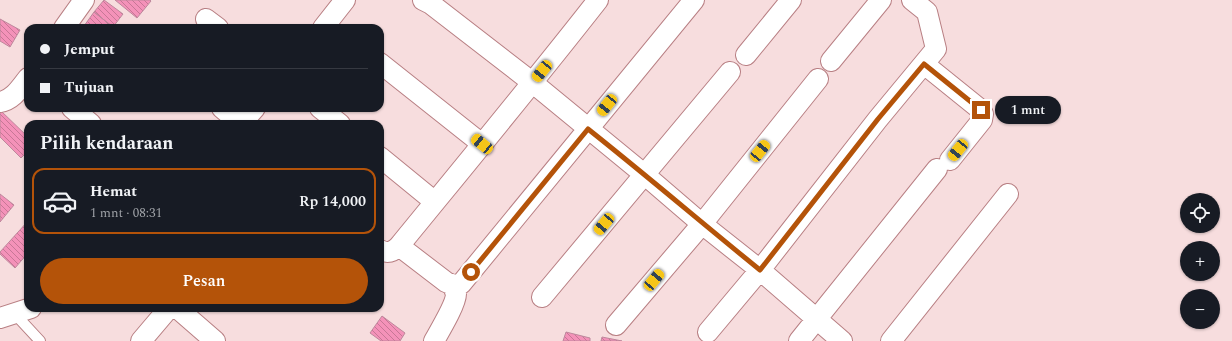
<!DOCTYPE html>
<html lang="id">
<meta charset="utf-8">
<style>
body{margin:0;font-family:Spectral,serif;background:#242831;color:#f1f3f6;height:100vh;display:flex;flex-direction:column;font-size:15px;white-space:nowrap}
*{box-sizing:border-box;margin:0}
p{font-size:13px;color:#9ea1a6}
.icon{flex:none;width:22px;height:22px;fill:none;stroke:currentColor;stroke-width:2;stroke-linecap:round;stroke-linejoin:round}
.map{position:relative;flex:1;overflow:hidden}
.side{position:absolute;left:24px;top:120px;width:360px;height:192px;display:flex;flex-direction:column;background:#171b24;border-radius:12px;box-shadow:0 1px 3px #0004}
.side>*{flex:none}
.banner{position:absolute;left:24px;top:24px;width:360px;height:88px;border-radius:12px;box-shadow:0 1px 3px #0004;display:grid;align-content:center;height:88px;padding:0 16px;background:#171b24}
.buttons{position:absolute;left:1180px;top:193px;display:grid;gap:8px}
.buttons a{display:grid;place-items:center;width:40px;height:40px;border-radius:50%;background:#171b24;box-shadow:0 1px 3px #0004;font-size:20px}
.end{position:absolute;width:18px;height:18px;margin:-9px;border:5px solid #b45309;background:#fff;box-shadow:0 0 0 2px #fff}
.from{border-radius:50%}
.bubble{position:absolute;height:28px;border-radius:14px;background:#171b24;box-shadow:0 1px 3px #0004;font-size:13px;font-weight:600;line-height:28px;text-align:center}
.car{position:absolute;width:12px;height:24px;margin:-12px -6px;border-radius:5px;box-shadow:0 0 3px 1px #0007;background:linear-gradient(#f5c518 24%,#345 0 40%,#f5c518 0 76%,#345 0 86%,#f5c518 0)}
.banner b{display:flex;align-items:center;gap:14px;height:38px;font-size:15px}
.banner b+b{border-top:1px solid #363941}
.banner i{width:10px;height:10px;background:#f1f3f6}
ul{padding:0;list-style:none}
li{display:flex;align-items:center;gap:12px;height:66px;margin:0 8px 6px;padding:0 8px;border:2px solid #363941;border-radius:12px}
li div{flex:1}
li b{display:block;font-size:15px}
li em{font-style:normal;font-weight:600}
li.on{border-color:#b45309}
li>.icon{width:36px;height:36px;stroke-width:1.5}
h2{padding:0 16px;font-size:18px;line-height:48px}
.button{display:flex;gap:8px;margin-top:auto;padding:8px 16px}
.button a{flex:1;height:46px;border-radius:24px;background:#b45309;color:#fff;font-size:16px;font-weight:600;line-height:46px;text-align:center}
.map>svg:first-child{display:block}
.building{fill:url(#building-back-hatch);stroke:#be889c}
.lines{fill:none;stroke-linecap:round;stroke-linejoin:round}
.service-casing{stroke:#b87f83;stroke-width:12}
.minor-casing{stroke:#b87f83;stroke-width:22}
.service{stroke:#fff;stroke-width:10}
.minor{stroke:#fff;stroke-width:20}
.route{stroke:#b45309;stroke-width:5}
</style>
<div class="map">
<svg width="1232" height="341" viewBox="0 0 1232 341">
<defs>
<pattern id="building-back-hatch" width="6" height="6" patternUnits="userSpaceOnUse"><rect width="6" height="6" fill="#f492b9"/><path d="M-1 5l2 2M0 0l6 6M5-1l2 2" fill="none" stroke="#c77796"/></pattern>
</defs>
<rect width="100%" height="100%" fill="#f7ddde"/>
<!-- building -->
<path class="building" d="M104,0L123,14L113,27L94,12Z
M115,0H150L151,1L137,18Z
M94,12L113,27L112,28H86L84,26Z
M0,19L20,30L10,47L0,41Z
M0,110L28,137V151L21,158L0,137Z
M0,194L14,205L0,222Z
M28,221V253L15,268L0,254V252Z
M382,316L405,333L400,341H381L370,333Z
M566,332L590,338V341H563Z
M602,337L622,341H601Z"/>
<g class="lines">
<!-- service casing -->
<g class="service-casing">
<path id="service" d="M15,314L40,341"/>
</g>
<!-- minor casing -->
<g class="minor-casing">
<path id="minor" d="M423,0L431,4L533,83L645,175L702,224L760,270L842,341
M206,19L218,28
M64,28L84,0
M323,28L345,0
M746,55L791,0
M831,61L881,0
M380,63L482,144
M924,64L981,110L983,114L982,120L950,160
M0,102C13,100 20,88 28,78
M72,108L91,124
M222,108L241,124
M320,108L340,124
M241,124L255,108
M380,157L435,202
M399,246L446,282L453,285L461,284L694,0
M380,250C388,254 393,252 399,246C466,164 533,83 598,0
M542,297L730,72
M177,308L215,341
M0,318L31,308
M616,325L702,224L818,79
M708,332L760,270L878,119L936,49L927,12L912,0
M141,341L169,308
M434,341C439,332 456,304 456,294C455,292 454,288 453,285
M799,341L937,169
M891,341L1008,194"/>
</g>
<!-- service -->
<use href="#service" class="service"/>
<!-- minor -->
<use href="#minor" class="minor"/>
</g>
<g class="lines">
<!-- route -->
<path class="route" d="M471,272L588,129C646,175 702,223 760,270L878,119L924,64L981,110"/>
</g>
</svg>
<div class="buttons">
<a><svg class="icon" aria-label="locate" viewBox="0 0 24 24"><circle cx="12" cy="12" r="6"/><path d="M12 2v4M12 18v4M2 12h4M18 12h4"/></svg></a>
<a>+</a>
<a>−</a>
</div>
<i class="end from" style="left:471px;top:272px"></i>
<i class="end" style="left:981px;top:110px"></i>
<div class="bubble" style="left:995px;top:96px;width:66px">1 mnt</div>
<i class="car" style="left:542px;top:71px;rotate:219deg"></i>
<i class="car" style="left:607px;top:105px;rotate:219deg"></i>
<i class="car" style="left:482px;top:144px;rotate:309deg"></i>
<i class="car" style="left:958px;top:150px;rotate:219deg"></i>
<i class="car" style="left:760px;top:151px;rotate:39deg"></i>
<i class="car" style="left:604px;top:224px;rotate:220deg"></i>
<i class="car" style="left:654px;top:280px;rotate:40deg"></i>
<div class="banner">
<b><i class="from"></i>Jemput</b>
<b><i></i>Tujuan</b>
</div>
<section class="side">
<h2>Pilih kendaraan</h2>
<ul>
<li class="on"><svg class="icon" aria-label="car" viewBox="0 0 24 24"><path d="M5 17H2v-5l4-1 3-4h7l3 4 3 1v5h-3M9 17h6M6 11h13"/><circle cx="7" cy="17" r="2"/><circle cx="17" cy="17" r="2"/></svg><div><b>Hemat</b><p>1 mnt · 08:31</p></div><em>Rp 14,000</em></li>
</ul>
<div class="button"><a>Pesan</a></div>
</section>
</div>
